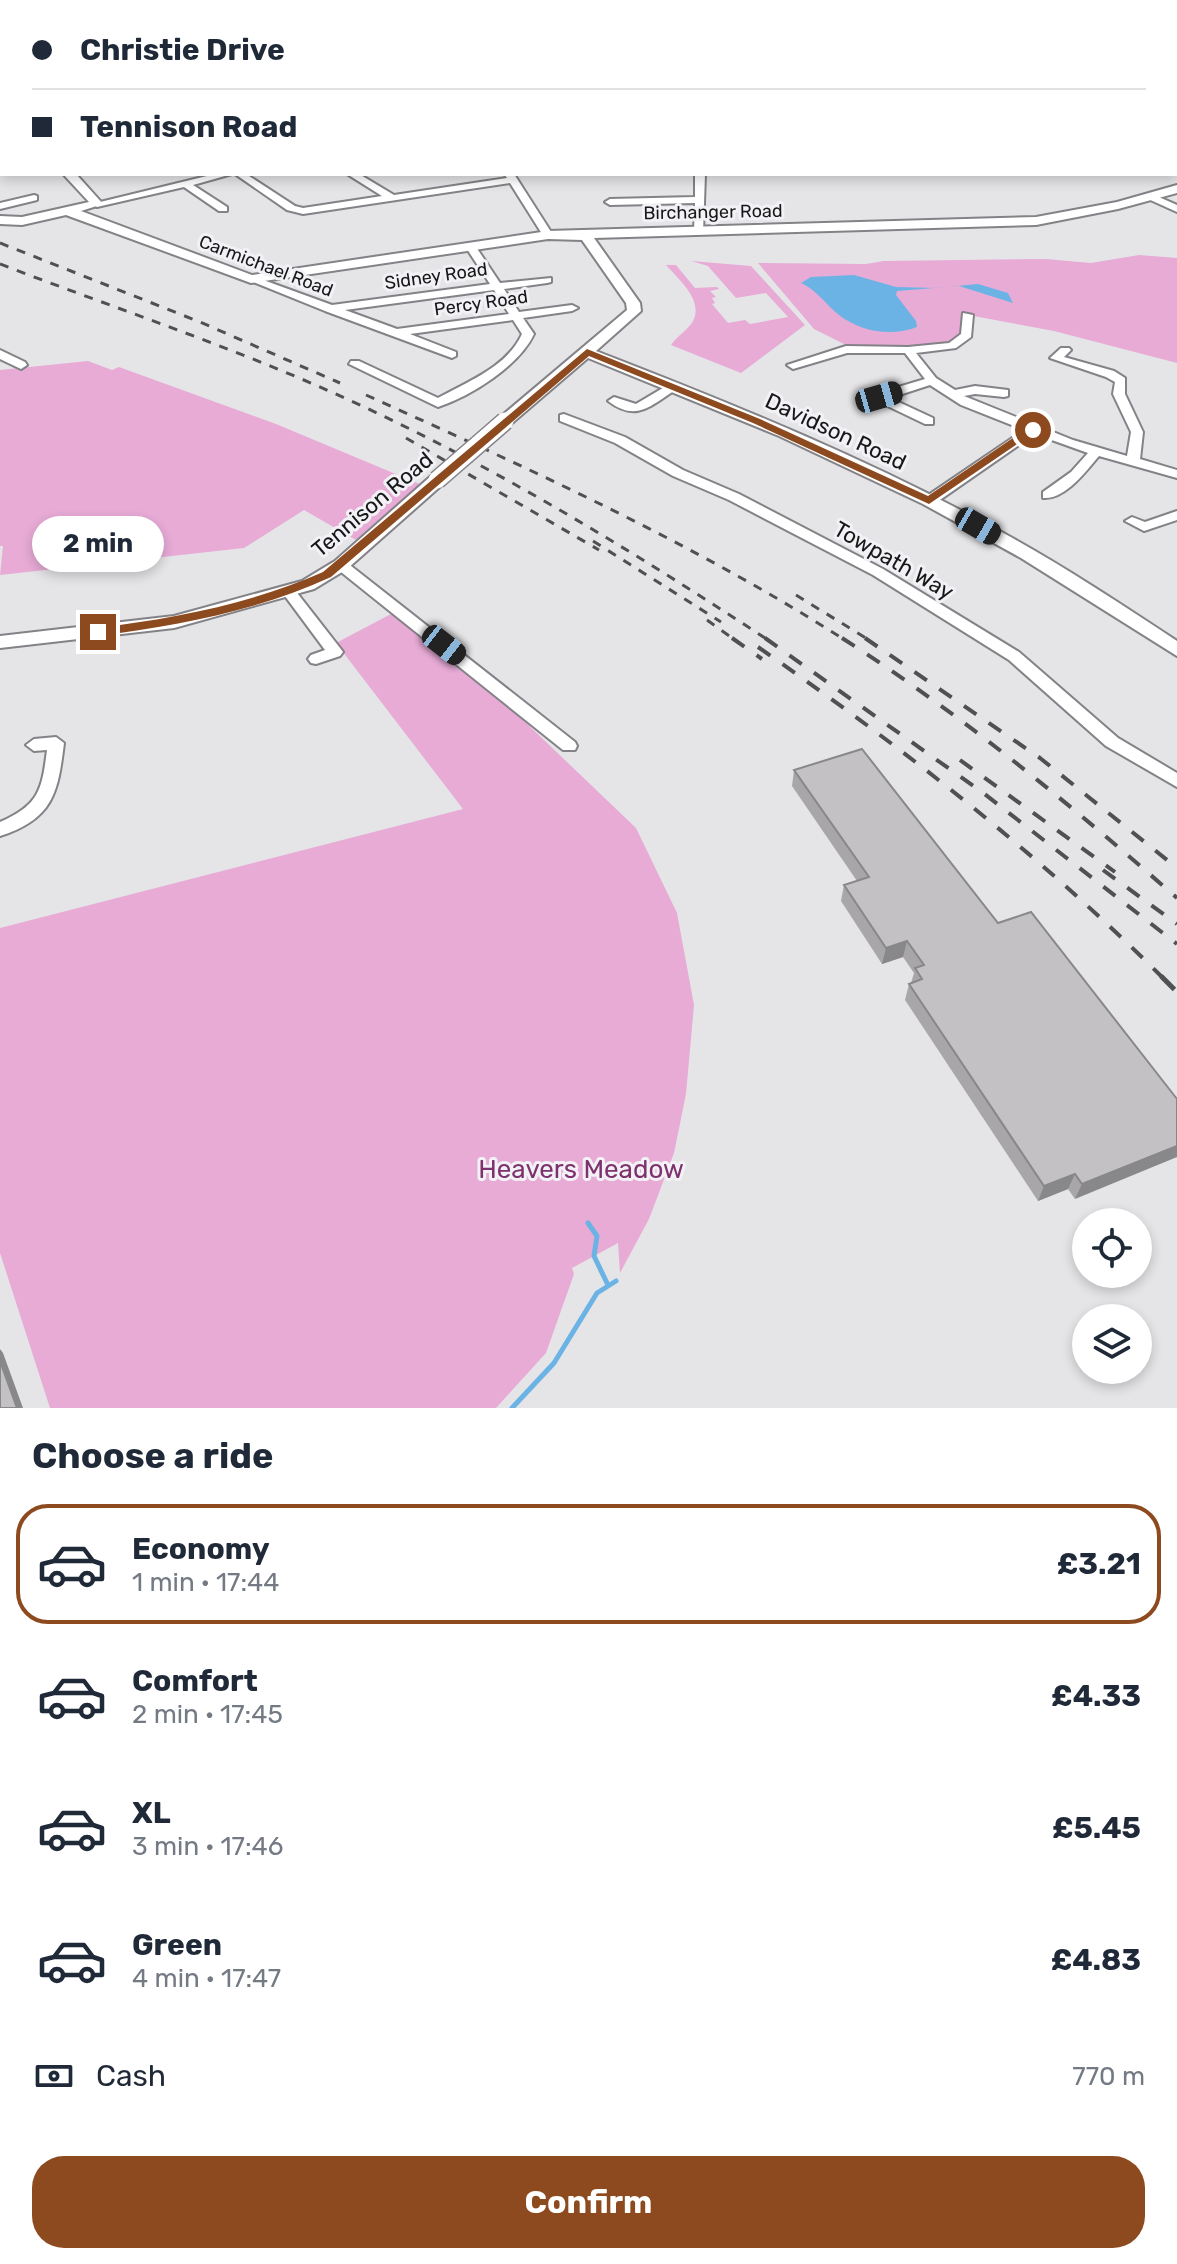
<!DOCTYPE html>
<meta charset="utf-8">
<style>
body{margin:0;font-family:Rubik,sans-serif;background:#f6f6f7;color:#1f2937;height:100vh;display:flex;flex-direction:column;font-size:30px;white-space:nowrap}
*{box-sizing:border-box;margin:0}
p{font-size:26px;color:#747a83}
.icon{flex:none;width:44px;height:44px;fill:none;stroke:currentColor;stroke-width:2;stroke-linecap:round;stroke-linejoin:round}
.map{position:relative;height:1408px;overflow:hidden}
.drawer{display:flex;flex-direction:column;background:#fff;flex:1}
.drawer>*{flex:none}
.hud{position:absolute;left:0px;top:0px;width:1178px;height:176px;box-shadow:0 4px 12px #0003;display:grid;align-content:center;height:176px;padding:0 32px;background:#fff}
.buttons{position:absolute;left:1072px;top:1208px;display:grid;gap:16px}
.buttons a{display:grid;place-items:center;width:80px;height:80px;border-radius:50%;background:#fff;box-shadow:0 4px 12px #0003;font-size:40px}
.end{position:absolute;width:36px;height:36px;margin:-18px;border:10px solid #8e4a1f;background:#fff;box-shadow:0 0 0 4px #fff}
.from{border-radius:50%}
.bubble{position:absolute;height:56px;border-radius:28px;background:#fff;box-shadow:0 4px 12px #0003;font-size:26px;font-weight:700;line-height:56px;text-align:center}
.car{position:absolute;width:24px;height:48px;margin:-24px -12px;border-radius:10px;box-shadow:0 0 6px 2px #0007;background:linear-gradient(#222 24%,#8ab4d8 0 40%,#222 0 76%,#8ab4d8 0 86%,#222 0)}
.hud b{display:flex;align-items:center;gap:28px;height:76px;font-size:30px}
.hud b+b{border-top:2px solid #e0e1e3}
.hud i{width:20px;height:20px;background:#1f2937}
ul{padding:0;list-style:none}
li{display:flex;align-items:center;gap:24px;height:120px;margin:0 16px 12px;padding:0 16px;border:4px solid transparent;border-radius:32px}
li div{flex:1}
li b{display:block;font-size:30px}
li em{font-style:normal;font-weight:700}
li.active{border-color:#8e4a1f}
li>.icon{width:72px;height:72px;stroke-width:1.5}
h2{padding:0 32px;font-size:36px;line-height:96px}
.pay{display:flex;align-items:center;gap:20px;height:88px;padding:0 32px;font-size:30px}
.pay p{margin-inline-start:auto}
.button{display:flex;gap:16px;margin-top:auto;padding:16px 32px}
.button a{flex:1;height:92px;border-radius:32px;background:#8e4a1f;color:#fff;font-size:32px;font-weight:700;line-height:92px;text-align:center}
.map>svg:first-child{display:block}
.green{fill:#e7abd6}
.water{fill:#6cb3e5}
.lines{fill:none;stroke-linecap:round;stroke-linejoin:round}
.stream{stroke:#6cb3e5;stroke-width:5}
.minor-casing{stroke:#838286;stroke-width:4}
.tertiary-casing{stroke:#838286;stroke-width:4}
.secondary-casing{stroke:#838286;stroke-width:4}
.primary-casing{stroke:#838286;stroke-width:4}
.minor{fill:#fff;fill-rule:evenodd}
.tertiary{fill:#fff;fill-rule:evenodd}
.secondary{fill:#fff;fill-rule:evenodd}
.primary{fill:#fff;fill-rule:evenodd}
.rail-far2{stroke:#505052;stroke-width:3;stroke-dasharray:9 9;stroke-linecap:butt}
.rail-far1{stroke:#505052;stroke-width:4;stroke-dasharray:15 15;stroke-linecap:butt}
.rail{stroke:#505052;stroke-width:5;stroke-dasharray:19 19;stroke-linecap:butt}
.tertiary-bridge-casing{stroke:#838286;stroke-width:20;stroke-linecap:butt}
.tertiary-bridge{stroke:#fff;stroke-width:17}
.wall{fill:#a8a6a9}
.shaded-wall{fill:#888789}
.building{fill:#c3c1c4;stroke:#888789;stroke-width:2}
.route{fill:#8e4a1f}
.labels{text-anchor:middle;stroke-width:6;stroke-linejoin:round;paint-order:stroke}
.far-street-label{font-size:18px;fill:#171718;stroke:#f2f2f6}
.street-label{font-size:22px;fill:#171718;stroke:#f2f2f6}
.near-park-label{font-size:26px;fill:#7f316e;stroke:#f2f2f6}
</style>
<div class="map">
<svg width="1177" height="1408" viewBox="0 0 1177 1408">
<rect width="100%" height="100%" fill="#e5e5e8"/>
<!-- green -->
<path class="green" d="M1139,255L1177,258V363L1054,331L968,315L966,335L955,348L850,347L814,329L758,263L866,264L884,261L1046,259L1091,263Z
M691,261L751,266L805,325L741,373L671,345C677,336 688,330 693,321C704,300 678,279 666,265H676L695,288L717,287L719,289L710,291L716,297L712,298L715,303L712,304L728,323L745,320L750,324L788,317L766,293L736,298L708,266Z
M88,361L112,370L119,367L276,424L422,485L356,540L304,510L244,548L0,575L3,546H0V370Z
M391,614L522,719L636,828L677,913L694,1005L686,1094L674,1153L649,1219L620,1273L618,1243L572,1268L574,1274L546,1353L496,1408H50L0,1253V928L463,809L336,643Z"/>
<!-- water -->
<path class="water" d="M854,275L896,287L936,288L978,284L1008,293L1013,303L959,286L897,291L896,295L916,321L917,327C892,337 861,332 839,315C826,305 816,289 801,283L811,277Z"/>
<g class="lines">
<!-- stream -->
<path class="stream" d="M588,1223L597,1236L594,1256L607,1283
M512,1408L554,1363L597,1293L616,1281"/>
<!-- minor casing -->
<g class="minor-casing">
<path id="minor" d="M0,0H5L6,2L0,4Z
M81,0H89L90,2H82Z
M180,0H188L189,2H181Z
M372,0H380L382,2H374Z
M456,0H464L465,2H457Z
M515,0H564L567,2H512Z
M585,0H593L594,2H586Z
M645,0H653L654,2H646Z
M711,0H719L721,2H713Z
M771,0H779L781,2H773Z
M836,0H844L846,2H838Z
M907,0H915L917,2H909Z
M979,0H988L990,2H981Z
M1166,0H1177V3L1163,2Z
M1176,26H1177V30H1176Z
M1,67H2V74H0Z
M1177,94V100L1176,101V95Z
M1176,122L1177,123V129L1176,128Z
M1176,143H1177V149H1176Z
M215,174H232L193,185L227,207V211H219L184,187L97,207L92,204Z
M235,174H246L295,206L303,208L382,196L347,174H359L394,195L507,178L504,174H514L553,235L544,237L510,183L303,214L287,210Z
M695,174H705L703,233L694,231L695,203L610,205L605,202L610,199L695,197Z
M1146,194H1152L1177,205V212L1146,198Z
M34,195L37,196V200L0,209V203Z
M470,243L474,244L500,283L551,278V282L547,283L504,289L519,312L572,305L578,308L572,311L523,318L534,334C519,366 471,396 438,407L349,364L351,361H359L438,398C468,381 507,367 522,334L513,320L410,334L456,352V356L452,358L325,311L246,279L255,277L332,305L490,284L465,246ZM494,290L509,314L397,329L345,310Z
M963,313L973,315L971,337L956,348L916,353L936,378L955,390L975,386L1008,390V396L1004,397L975,394L964,396L1073,440L1127,456L1131,432L1113,394L1115,382L1106,377L1050,358L1061,348H1069L1071,350L1064,357L1114,371L1125,378V394L1143,432L1140,459L1177,470V478L1099,456C1086,471 1065,500 1043,498V492L1071,472L1088,453L1035,434L934,504H924V498L1024,430L961,405L930,385L890,398L933,418V424H925L875,400V394L925,379L905,353H847L793,369L787,365L846,346L908,347L949,343L961,334Z
M0,350L25,362L27,365L21,369L0,359Z
M673,382L679,386L677,389C651,405 637,423 608,401L614,397L636,404Z
M564,414L625,437L683,470L739,494L883,569L1019,652L1118,738L1177,773V787L1106,746L1009,660L873,575L729,500L673,476L615,443L560,421V415Z
M1177,511V520L1144,531L1125,521L1132,517L1145,522Z
M341,561L346,562L575,742L577,746L575,750H563L336,568L334,565Z
M289,587L294,589L340,648L343,652L340,656L316,664L311,663L308,659L311,655L325,650L282,592Z
M56,737L64,743C58,793 53,819 0,836V822C39,805 42,790 47,750L34,751L26,745L34,739Z"/>
</g>
<!-- tertiary casing -->
<g class="tertiary-casing">
<path id="tertiary" d="M63,174H76L103,204L81,211L252,275L548,231L1036,217L1117,202L1177,185V193L1118,209L1036,225L594,238L640,303L641,311L596,351C736,405 875,462 1007,535C1065,567 1121,604 1177,641V656L1021,558L923,504L779,436L588,358L511,424H499V418L627,310L626,303L582,240L548,239L251,283L66,215L22,225L0,224V216L22,217L89,202Z
M437,475L443,476L445,480L443,484L347,569L314,589L174,628L0,648V636L174,616L302,581L335,561L431,476Z"/>
</g>
<!-- secondary casing -->
<g class="secondary-casing">
<path id="secondary" d="M1176,70H1177V78H1176Z"/>
</g>
<!-- primary casing -->
<g class="primary-casing">
<path id="primary" d="M1176,62H1177V70H1176Z
M0,142H2V150H0Z"/>
</g>
<!-- minor -->
<use href="#minor" class="minor"/>
<!-- tertiary -->
<use href="#tertiary" class="tertiary"/>
<!-- secondary -->
<use href="#secondary" class="secondary"/>
<!-- primary -->
<use href="#primary" class="primary"/>
<!-- rail-far2 -->
<path class="rail-far2" d="M0,243L200,322L340,383
M0,264C117,309 236,348 349,400C496,467 634,552 768,640
M366,395C530,469 693,543 845,640
M406,438L599,550
M593,541L721,622
M796,595L869,640
M707,620L735,640"/>
<!-- rail-far1 -->
<path class="rail-far1" d="M732,638L762,659
M765,638L982,792L1177,944
M842,638C961,714 1071,805 1177,898
M865,638L1040,758L1177,868
M758,647C902,747 1039,854 1163,978
M960,760L1115,872
M1103,870L1177,924"/>
<!-- rail -->
<path class="rail" d="M1161,976L1177,992"/>
<!-- tertiary-bridge casing -->
<g class="tertiary-bridge-casing">
<path id="tertiary-bridge" d="M437,480L505,421"/>
</g>
<!-- tertiary-bridge -->
<use href="#tertiary-bridge" class="tertiary-bridge"/>
</g>
<!-- wall -->
<path class="wall" d="M794,770L998,923L1177,1099L1075,1199L1068,1189L1038,1201L905,1000L909,984L911,983L914,973L903,957L882,964L841,901L844,885L857,881L792,786Z"/>
<!-- shaded-wall -->
<path class="shaded-wall" d="M907,941L903,957L882,964L886,948Z
M1177,1146V1157L1075,1199L1082,1184Z
M1075,1174L1068,1189L1038,1201L1044,1186Z
M0,1349L3,1353L23,1408H17L0,1361Z"/>
<!-- building -->
<path class="building" d="M664,0H701L702,2H665Z
M862,749L998,923L1031,912L1177,1099V1146L1082,1184L1075,1174L1044,1186L909,984L922,979L915,968L924,965L907,941L886,948L844,885L869,877L794,770Z
M0,1361L17,1408H0Z"/>
<!-- route -->
<path class="route" d="M587,349L760,419L928,496L1029,427L1038,430L929,504L753,423L589,356L331,577C257,611 179,625 98,636L92,632L98,628C176,618 251,604 323,572Z"/>
<g class="labels">
<!-- far-street labels -->
<g class="far-street-label">
<text transform="translate(713 212) rotate(-1)" y="6">Birchanger Road</text>
<text transform="translate(266 266) rotate(21)" y="6">Carmichael Road</text>
<text transform="translate(436 276) rotate(-8)" y="6">Sidney Road</text>
<text transform="translate(481 303) rotate(-8)" y="6">Percy Road</text>
</g>
<!-- street labels -->
<g class="street-label">
<text transform="translate(836 431) rotate(25)" y="8">Davidson Road</text>
<text transform="translate(372 504) rotate(-40)" y="8">Tennison Road</text>
<text transform="translate(894 560) rotate(30)" y="8">Towpath Way</text>
</g>
<!-- near-park labels -->
<g class="near-park-label">
<text x="581" y="1178">Heavers Meadow</text>
</g>
</g>
</svg>
<div class="buttons">
<a><svg class="icon" aria-label="locate" viewBox="0 0 24 24"><circle cx="12" cy="12" r="6"/><path d="M12 2v4M12 18v4M2 12h4M18 12h4"/></svg></a>
<a><svg class="icon" aria-label="layers" viewBox="0 0 24 24"><path d="M12 4l9 5-9 5-9-5zM3 14l9 5 9-5"/></svg></a>
</div>
<i class="end from" style="left:1033px;top:430px"></i>
<i class="end" style="left:98px;top:632px"></i>
<div class="bubble" style="left:32px;top:516px;width:132px">2 min</div>
<i class="car" style="left:879px;top:397px;rotate:74deg"></i>
<i class="car" style="left:978px;top:526px;rotate:120deg"></i>
<i class="car" style="left:444px;top:645px;rotate:128deg"></i>
<div class="hud">
<b><i class="from"></i>Christie Drive</b>
<b><i></i>Tennison Road</b>
</div>
</div>
<section class="drawer">
<h2>Choose a ride</h2>
<ul>
<li class="active"><svg class="icon" aria-label="car" viewBox="0 0 24 24"><path d="M5 17H2v-5l4-1 3-4h7l3 4 3 1v5h-3M9 17h6M6 11h13"/><circle cx="7" cy="17" r="2"/><circle cx="17" cy="17" r="2"/></svg><div><b>Economy</b><p>1 min · 17:44</p></div><em>£3.21</em></li>
<li><svg class="icon" aria-label="car" viewBox="0 0 24 24"><path d="M5 17H2v-5l4-1 3-4h7l3 4 3 1v5h-3M9 17h6M6 11h13"/><circle cx="7" cy="17" r="2"/><circle cx="17" cy="17" r="2"/></svg><div><b>Comfort</b><p>2 min · 17:45</p></div><em>£4.33</em></li>
<li><svg class="icon" aria-label="car" viewBox="0 0 24 24"><path d="M5 17H2v-5l4-1 3-4h7l3 4 3 1v5h-3M9 17h6M6 11h13"/><circle cx="7" cy="17" r="2"/><circle cx="17" cy="17" r="2"/></svg><div><b>XL</b><p>3 min · 17:46</p></div><em>£5.45</em></li>
<li><svg class="icon" aria-label="car" viewBox="0 0 24 24"><path d="M5 17H2v-5l4-1 3-4h7l3 4 3 1v5h-3M9 17h6M6 11h13"/><circle cx="7" cy="17" r="2"/><circle cx="17" cy="17" r="2"/></svg><div><b>Green</b><p>4 min · 17:47</p></div><em>£4.83</em></li>
</ul>
<div class="pay"><svg class="icon" aria-label="cash" viewBox="0 0 24 24"><path d="M3 7h18v10H3z"/><circle cx="12" cy="12" r="2"/></svg>Cash<p>770 m</p></div>
<div class="button"><a>Confirm</a></div>
</section>
